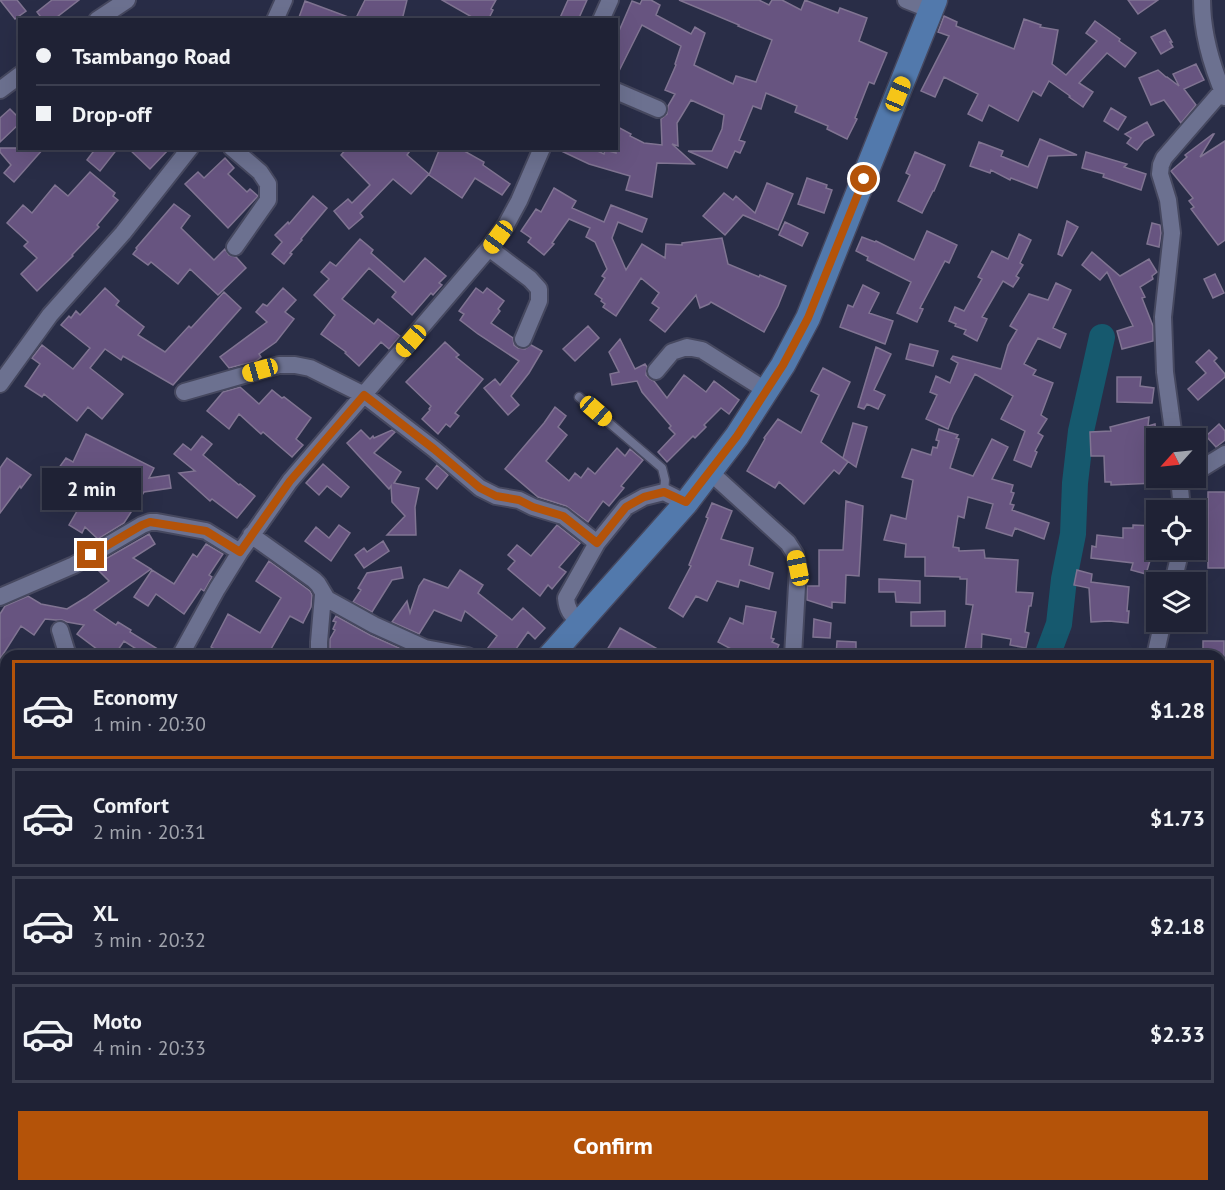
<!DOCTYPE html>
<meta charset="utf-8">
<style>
body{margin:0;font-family:"PT Sans",sans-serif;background:#2c2f41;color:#f1f3f6;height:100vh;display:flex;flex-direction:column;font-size:22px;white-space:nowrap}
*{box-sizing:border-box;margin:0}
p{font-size:20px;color:#a1a4ad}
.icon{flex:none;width:33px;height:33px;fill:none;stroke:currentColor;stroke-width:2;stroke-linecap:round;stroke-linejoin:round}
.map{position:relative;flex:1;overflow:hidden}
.side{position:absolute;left:0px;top:650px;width:1226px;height:542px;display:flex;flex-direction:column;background:#1f2235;border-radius:18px 18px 0 0;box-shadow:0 6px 24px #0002,0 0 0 2px #3c3f50}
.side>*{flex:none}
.hud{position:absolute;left:18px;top:18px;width:600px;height:132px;border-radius:0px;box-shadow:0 6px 24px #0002,0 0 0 2px #3c3f50;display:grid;align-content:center;height:132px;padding:0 18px;background:#1f2235}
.needle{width:39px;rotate:243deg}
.buttons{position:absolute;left:1146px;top:428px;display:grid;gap:12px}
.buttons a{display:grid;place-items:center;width:60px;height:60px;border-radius:0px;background:#1f2235;box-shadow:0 6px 24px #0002,0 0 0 2px #3c3f50;font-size:30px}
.end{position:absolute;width:27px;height:27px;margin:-14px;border:8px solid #b45309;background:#fff;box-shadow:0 0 0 3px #fff}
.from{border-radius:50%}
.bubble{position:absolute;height:42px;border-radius:0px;background:#1f2235;box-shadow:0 6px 24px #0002,0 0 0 2px #3c3f50;font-size:20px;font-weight:700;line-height:42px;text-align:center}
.car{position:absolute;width:18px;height:36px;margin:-18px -9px;border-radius:8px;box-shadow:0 0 4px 2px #0007;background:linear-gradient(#f5c518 24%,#345 0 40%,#f5c518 0 76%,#345 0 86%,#f5c518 0)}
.hud b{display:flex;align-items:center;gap:21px;height:57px;font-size:22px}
.hud b+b{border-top:2px solid #3c3f50}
.hud i{width:15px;height:15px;background:#f1f3f6}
ul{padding:10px 0 0;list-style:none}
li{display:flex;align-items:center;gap:18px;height:99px;margin:0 12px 9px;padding:0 6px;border:3px solid #3c3f50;border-radius:0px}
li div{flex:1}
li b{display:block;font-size:22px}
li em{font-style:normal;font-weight:700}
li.selected{border-color:#b45309}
li>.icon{width:54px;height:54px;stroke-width:1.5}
.action{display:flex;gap:12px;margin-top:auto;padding:12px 18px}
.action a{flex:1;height:69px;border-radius:0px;background:#b45309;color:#fff;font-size:24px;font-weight:700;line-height:69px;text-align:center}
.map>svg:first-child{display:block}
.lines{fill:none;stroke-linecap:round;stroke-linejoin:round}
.river{stroke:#16596e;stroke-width:26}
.building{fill:#675480;stroke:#807492;stroke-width:1.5}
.lane-casing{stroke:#46485f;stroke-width:11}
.street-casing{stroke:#46485f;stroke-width:20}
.secondary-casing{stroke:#46485f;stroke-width:27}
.lane{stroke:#6c7190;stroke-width:8}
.street{stroke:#6c7190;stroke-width:16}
.secondary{stroke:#5279ac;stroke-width:24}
.route{stroke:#b45309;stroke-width:8}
</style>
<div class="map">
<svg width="1225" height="1190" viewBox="0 0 1225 1190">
<rect width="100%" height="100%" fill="#292d47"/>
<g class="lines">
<!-- river -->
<path class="river" d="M1047,656L1059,624L1064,579L1073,534L1075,483L1081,431L1102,337
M953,1190L955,1185"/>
</g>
<!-- building -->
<path class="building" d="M0,0H17L26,11L15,19Z
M52,0H79L53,20H43L37,12Z
M365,0H407L402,20H355Z
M442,0H496L491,9L493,10L488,20H477Z
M568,0H587L578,20H559Z
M642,0H651L660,5L656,15L691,34L695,27L705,33L694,65L733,84L736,76L756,82L772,40L738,26L739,25L679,0H759L769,5L772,0H782L801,10L805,0L838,13L840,8L867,18L859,41L887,53L874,84L869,82L855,118L857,119L847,139L827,129L828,126L795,112L797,106L766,93L761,109L753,106L739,140L745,142L740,153L735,151L727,168L688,151H712L722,129L724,115L691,100L677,123L678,146L672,144L694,164L657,163L652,197L626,190L630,176L589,164L555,148H591L604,154L605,150L616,153V126L631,134L630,136L644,143L662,145L661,119L667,114L668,106L675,94L665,90L676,65L675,64L681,46L642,25L616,77V38L632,1L640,4Z
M1128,0H1158L1138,14Z
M305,1L351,18V20H298Z
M944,16L957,22L956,26L1014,49L1024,19L1041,25L1040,27L1058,30L1052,64L1066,75L1097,41L1086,33L1095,21L1120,39L1119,41L1136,53L1125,67L1107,53L1079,83L1093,92L1083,107L1069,97L1070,96L1049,81L1041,96L1033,91L1018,121L989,105L982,121L968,114L978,94L944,77L935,97L921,91L949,36L938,32Z
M1165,30L1172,42H1170L1173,47L1161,54L1151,37Z
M1196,64L1204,80L1184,89L1196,105L1181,123L1164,100L1151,105L1139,78L1158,70L1166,77H1167L1179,86L1173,74Z
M1111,108L1126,117L1118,130L1104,121Z
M10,109L20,119V123L0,142V118Z
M1147,122L1154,135L1144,141L1137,150L1127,143L1131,138L1125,134Z
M1213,134H1214L1200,157L1225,141V240L1218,245L1191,209L1194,207L1189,201L1193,198L1171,171L1187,157L1185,155Z
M1040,139L1077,155L1048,156L1037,188L1011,178L1010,180L991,170L990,173L970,166L979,142L1003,151L1001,156L1028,167Z
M0,148H44L14,182L4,173L11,165L0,152Z
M96,148H118L100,171L87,160Z
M128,148H170L150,169Z
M347,148H412L407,155L429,174L411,194L393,179L360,213L363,217L349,229L334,211L348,199L352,203L370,185L341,155Z
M440,148H459L484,162L483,165L510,184L502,195L475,178L462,198L429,175Z
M915,152L945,165L934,191H933L922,213L898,201L910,175L906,173Z
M1086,152L1127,164L1124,167L1146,174L1141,190L1103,177L1104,174L1082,168Z
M225,158L234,168L228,174L247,192L250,189L258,196L228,228L185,184L198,172L204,178Z
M90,172L115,193L113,196L118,200L97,225L99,227L72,255L73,256L37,291L21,274L37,258L24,246L28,242L7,223L23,205L32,213L55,185L68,196Z
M807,178L827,185L826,188L832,190L824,213L798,204Z
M767,183L793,194L778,230L743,215L725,235L703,216L724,193L733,200L736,196L755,213Z
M554,188L576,201L572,208L604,222L611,205L647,219L642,232L618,222L612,238L626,270L642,244L665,258L666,244L682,245V243L722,238L728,264L759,277L760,275L786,286L778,306L764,332L711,302L709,304L700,308L696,295L665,332L650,320L659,308L652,303L659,293L641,278L616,316L603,307L605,304L601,301L602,299L595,294L605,278L602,276L607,269L595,242L586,237L590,228L569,219L552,243L554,244L544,255L528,242L531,238L521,231L536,209L541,212Z
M313,196L327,208L301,239L302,240L290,253L292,254L284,264L272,254L282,242L275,235L288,222L289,224Z
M174,204L190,216L181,228L214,260L225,249L229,255L236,257L246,268L218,295L190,269L178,284L151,262L148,265L133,254L137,249L136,248Z
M1067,221L1078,227L1062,256L1058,254Z
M785,222L808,233L802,246L779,235Z
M1152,223L1160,225L1161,233L1159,247L1147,244Z
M927,231L957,245L949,263L945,261L920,308L923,309L917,322L897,313L911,282L867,260L868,257L856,251L862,237L875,242L876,241L914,260Z
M1019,234L1031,240L1020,263L1023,265L1016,276L1019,278L1013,287L1003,281L982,317L987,319L977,341L964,334L966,330L955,326L956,324L949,321L955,307L964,311L982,279L978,277L992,251L1008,259Z
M360,239L373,250L371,253L404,282L425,258L446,276L439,283L442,285L433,295L431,293L412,315L392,297L396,292L369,268L342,299L374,324L378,319L400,336L389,349L381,342L359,366L345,353L346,352L321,334L335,315L314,295L329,279L321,272L330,262L336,266Z
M1092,252L1120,276L1149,259L1157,272L1152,276L1153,279L1140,287L1145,297L1142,298L1153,326V341L1122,349L1117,331L1133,326L1107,272L1100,280L1082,265Z
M1215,274L1224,293L1213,298L1204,279Z
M1056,283L1071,290L1053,328L1066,334L1060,348L1038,338L1024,364L1036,370L1033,375L1053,383L1041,415L1047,419L1038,433L1043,436L1035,451L1037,452L1031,467L1014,460L1025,431L1001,419L1013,396L975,374L953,416L948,429L926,419L937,395L930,392L936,376L950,383L958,363L951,359L953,356L1001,369L1008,345L1017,330L1010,326L1029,294L1048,300Z
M863,285L879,293L869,313L893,321L885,344L840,327L848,305L853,307Z
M105,288L119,301L116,305L144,327L138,335L165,352L189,326L191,328L224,292L241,308L173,385L123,356L121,360L105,349L90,368L123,394L102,419L88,407L77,421L44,394L42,397L25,386L40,364L32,358L42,345L73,369L90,348L61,325L69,316L71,318L76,311L80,315Z
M283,288L296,300L285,312L294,319L276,342L259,354L261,357L256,361L229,368L220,357L267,322L256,312L263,304L267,306Z
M476,288L483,293L487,288L504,301L498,309L500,311L491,323L513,338L514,345L518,348L525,349L531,345L542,351L529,373L511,396L519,405L508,415L484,388L495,379L500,385L519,361L478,334L460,320L464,314L459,311Z
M588,326L599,338L575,361L563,349Z
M620,339L635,369L645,364L647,367L646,375L650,379L654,381L667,398L684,375L706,392L714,381L739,400L729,414L721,408L704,425L706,427L695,438L693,436L667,462L658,452L675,434L669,428L671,426L642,392L637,381L612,385L610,374L619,372L609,352Z
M445,342L459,355L456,357L483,379L455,413L459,416L450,427L446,424L438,434L422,419L430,410L429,409L431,406L406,382Z
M910,344L938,351L933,366L906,359Z
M876,347L891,354L874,390L885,395L878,409L867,404L864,409L858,407Z
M1209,350L1217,358L1214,361L1225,374V377L1198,400L1188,389L1206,373L1196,362Z
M823,368L850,382L821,442L848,462L839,474L834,470L804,504L779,482L775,488L747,471L765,439L764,438L778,419L801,433L819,395L811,391Z
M1117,377H1141L1140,386L1154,388L1152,403L1117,402Z
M240,387L259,404L272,390L282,398L284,397L311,418L296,439L303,445L292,457L263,432L261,434L239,414L229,429L207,411L223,392Z
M555,407L566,416L558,427L567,435L546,461L569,481L575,473L581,478L588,468L595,474L617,448L625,456L630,449L643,460L621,486L624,488L609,506L603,501L588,522L566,506L538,497L505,469L544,423Z
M1149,417L1148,426L1155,424L1156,435V483L1111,485V482H1105L1104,456H1091L1090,432L1111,431L1110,427Z
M853,423L867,427L856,467L843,458Z
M1219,424L1225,431V440L1216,447L1206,436Z
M939,429L958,435L956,438L959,439L950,468L973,476L992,439L1008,447L992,479L1013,485L1011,492L1014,493L1010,504L1014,505L1012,510L1049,523L1044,539L1015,528L1012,536L986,528L993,504L968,497L964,518L958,516L953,547L959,548V551L984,550L985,558L1018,560L1016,592L1033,593L1031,606H1029L1025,632L1029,633L1026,648L1010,645L1011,639L982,634L981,656H964L973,605L966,604L967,579H960V577L925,576V557H905L906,544L884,540L891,515L906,519L913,480L902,477L912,449L931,455L933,447L937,448L939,441L936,440Z
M361,430L370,439L373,436L374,438L392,430L395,432L374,453L401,472L394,483L419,488L415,507L416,535H387L405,516L392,502L391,486L389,489L347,443Z
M86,434L154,468L149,478L169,475L171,488L144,492L124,523L98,539L85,527L82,533L69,525L88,492L113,507L130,481L102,467L87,489L58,469L66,458L73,462Z
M202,436L212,444L203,455L239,485L240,484L255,496L237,518L212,499L210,501L179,473L195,471L174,454L183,444L191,450Z
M7,458L31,475L21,488L20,486L0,513V468Z
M323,464L349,487L341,497L327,486L319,495L306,483Z
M437,465L448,475L437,489L426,479Z
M1208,492H1225V568H1208Z
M846,501L863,506L859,576L846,575L845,603L832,602V608L807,600V586H819V550H843Z
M712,503L732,511L721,539L753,548L749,565L773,573L769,589L740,580L738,587L717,581L707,601L696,596L683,617L669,608L691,566L689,565L708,518L706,517Z
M339,525L350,533L331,561L305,541L316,527L329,538Z
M557,525L580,543L559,567L566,572L552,589L548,585L540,596L508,569L515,561L508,555L517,545L531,556Z
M1133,525L1156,526V547H1154L1146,574L1131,570L1133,563L1091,558L1092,546L1096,547L1097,535L1123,538V528H1133Z
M149,534L155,544L133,558L151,569L94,610L116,625L118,622L131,630L130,632L169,656H147L124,641L114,656H94L98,650L77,634L84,625L67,622L62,620H56L45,619L34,635L21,626L0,659V614L5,606L28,596L41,604L67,609L85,598L109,581L95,567L100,562Z
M383,541L389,551L364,568L355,555L364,548L367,552Z
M206,544L223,554L209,575L212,577L204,591L201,589L184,614L156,594L148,606L134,597L152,570L174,584L193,554L197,557Z
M269,561L310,591L312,595L311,607L303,623L290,616L267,656H225L211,647L228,614L260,633L281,598L256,581Z
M401,567L403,578L392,580L372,612L353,602L361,590L358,588L367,573Z
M460,570L483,585L478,593L512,620L523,608L545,628L535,639L528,632L511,656H496L487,649L497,636L465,611L461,621L434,610L419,634L392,622L407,601L410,613L419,586L424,579L448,588Z
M1077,570L1092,574L1091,582L1129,587L1127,611H1129L1128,623L1109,621L1091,622L1089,588L1074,585Z
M879,579L920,581V603L896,602L895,592H879Z
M746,606L776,612L771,638L774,639L772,642L779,645L774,656H744L718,642L730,618L743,624Z
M945,611V626H911V612Z
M336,616L370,635L410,653L409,656H330V639L335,630L333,629L336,622L333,621Z
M814,619L831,623L830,638L813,637Z
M620,628L670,656H617L607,650Z
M837,641L856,642V656H836Z
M1203,641H1224V656H1203Z"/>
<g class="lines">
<!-- lane casing -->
<g class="lane-casing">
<path id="lane" d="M579,397L662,468L665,480L664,492"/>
</g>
<!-- street casing -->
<g class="street-casing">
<path id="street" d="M906,0L931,10
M1202,0C1202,33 1212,67 1225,97
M97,20L127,0
M275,20L284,0
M601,20L610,0
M0,90L20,75
M616,91L658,109
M232,148L260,172L268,184V200L235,247
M489,248L530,279L539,289V301L523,339
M656,371L672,352L687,347L702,350L767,391
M0,384L50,315L123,233L190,148
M184,392L279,365H295L310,368L364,395L434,449L480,488L496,496L519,500L533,507L563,516L597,543
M1174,438L1165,372L1163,317L1172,233L1168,200L1160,174L1161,165L1164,158L1222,91
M710,472L788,543L795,554L798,568L793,656
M1196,472L1225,454
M1179,477L1182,510
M251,535L314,580L318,584L327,599L374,625L425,648L468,656
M1173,582L1181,549
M0,597L74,565L142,525L150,522H157L206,531L240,552
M579,622C571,614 567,610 566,598L597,543L626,507L644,497L664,492L686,503
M60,630L68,656
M180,656L217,589L240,552L290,481L489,248L506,225L519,201L542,148
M319,656V642L323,595
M1155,656L1163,621
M0,859L6,862
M1220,929L1225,927
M0,979L6,968
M0,1074L6,1078
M44,1185V1190
M1101,1185L1102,1190
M589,1190L592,1185
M872,1190L873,1185"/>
</g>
<!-- secondary casing -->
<g class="secondary-casing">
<path id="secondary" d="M550,656L686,503L737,436L783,365L808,318L935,0
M241,1190L244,1185"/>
</g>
<!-- lane -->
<use href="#lane" class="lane"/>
<!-- street -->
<use href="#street" class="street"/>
<!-- secondary -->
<use href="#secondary" class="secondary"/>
</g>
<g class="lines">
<!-- route -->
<path class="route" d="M91,555L142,525L150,522L206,531L240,552L290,481L364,395L434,449L480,488L496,496L519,500L533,507L563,516L597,543L626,507L644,497L664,492L686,502L737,436L783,365L808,318L864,179"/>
</g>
</svg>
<div class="buttons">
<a><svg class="needle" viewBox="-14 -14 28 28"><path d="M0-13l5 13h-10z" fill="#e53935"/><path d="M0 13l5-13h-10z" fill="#a1a4ad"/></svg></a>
<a><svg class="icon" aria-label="locate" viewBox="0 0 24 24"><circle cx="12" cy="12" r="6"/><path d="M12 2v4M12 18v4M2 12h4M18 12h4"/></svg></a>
<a><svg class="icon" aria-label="layers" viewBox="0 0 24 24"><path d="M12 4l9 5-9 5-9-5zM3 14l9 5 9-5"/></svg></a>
</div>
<i class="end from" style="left:864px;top:179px"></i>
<i class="end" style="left:91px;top:555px"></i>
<div class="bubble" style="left:42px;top:468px;width:99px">2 min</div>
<i class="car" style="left:898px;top:94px;rotate:22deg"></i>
<i class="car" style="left:498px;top:237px;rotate:216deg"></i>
<i class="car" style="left:411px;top:341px;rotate:221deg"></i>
<i class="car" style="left:260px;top:370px;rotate:254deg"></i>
<i class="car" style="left:596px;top:411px;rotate:131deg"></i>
<i class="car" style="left:798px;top:568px;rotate:348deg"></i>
<div class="hud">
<b><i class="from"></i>Tsambango Road</b>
<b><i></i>Drop-off</b>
</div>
<section class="side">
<ul>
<li class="selected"><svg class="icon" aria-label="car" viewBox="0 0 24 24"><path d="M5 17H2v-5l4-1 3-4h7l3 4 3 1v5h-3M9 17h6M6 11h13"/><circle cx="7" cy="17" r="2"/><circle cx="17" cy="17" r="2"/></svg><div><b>Economy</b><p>1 min · 20:30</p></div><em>$1.28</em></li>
<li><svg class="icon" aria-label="car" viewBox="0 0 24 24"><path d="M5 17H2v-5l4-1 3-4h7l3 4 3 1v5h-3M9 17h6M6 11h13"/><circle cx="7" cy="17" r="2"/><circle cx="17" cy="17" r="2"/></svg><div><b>Comfort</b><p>2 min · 20:31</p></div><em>$1.73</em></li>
<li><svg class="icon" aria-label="car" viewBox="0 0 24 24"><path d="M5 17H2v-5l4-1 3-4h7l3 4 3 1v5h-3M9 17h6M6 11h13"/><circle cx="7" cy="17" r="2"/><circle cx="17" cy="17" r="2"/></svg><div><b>XL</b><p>3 min · 20:32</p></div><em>$2.18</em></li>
<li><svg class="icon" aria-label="car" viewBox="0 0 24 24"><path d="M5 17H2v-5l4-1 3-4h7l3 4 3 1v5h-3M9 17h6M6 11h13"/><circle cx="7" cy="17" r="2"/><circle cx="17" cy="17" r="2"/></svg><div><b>Moto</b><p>4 min · 20:33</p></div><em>$2.33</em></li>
</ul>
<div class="action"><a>Confirm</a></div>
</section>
</div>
